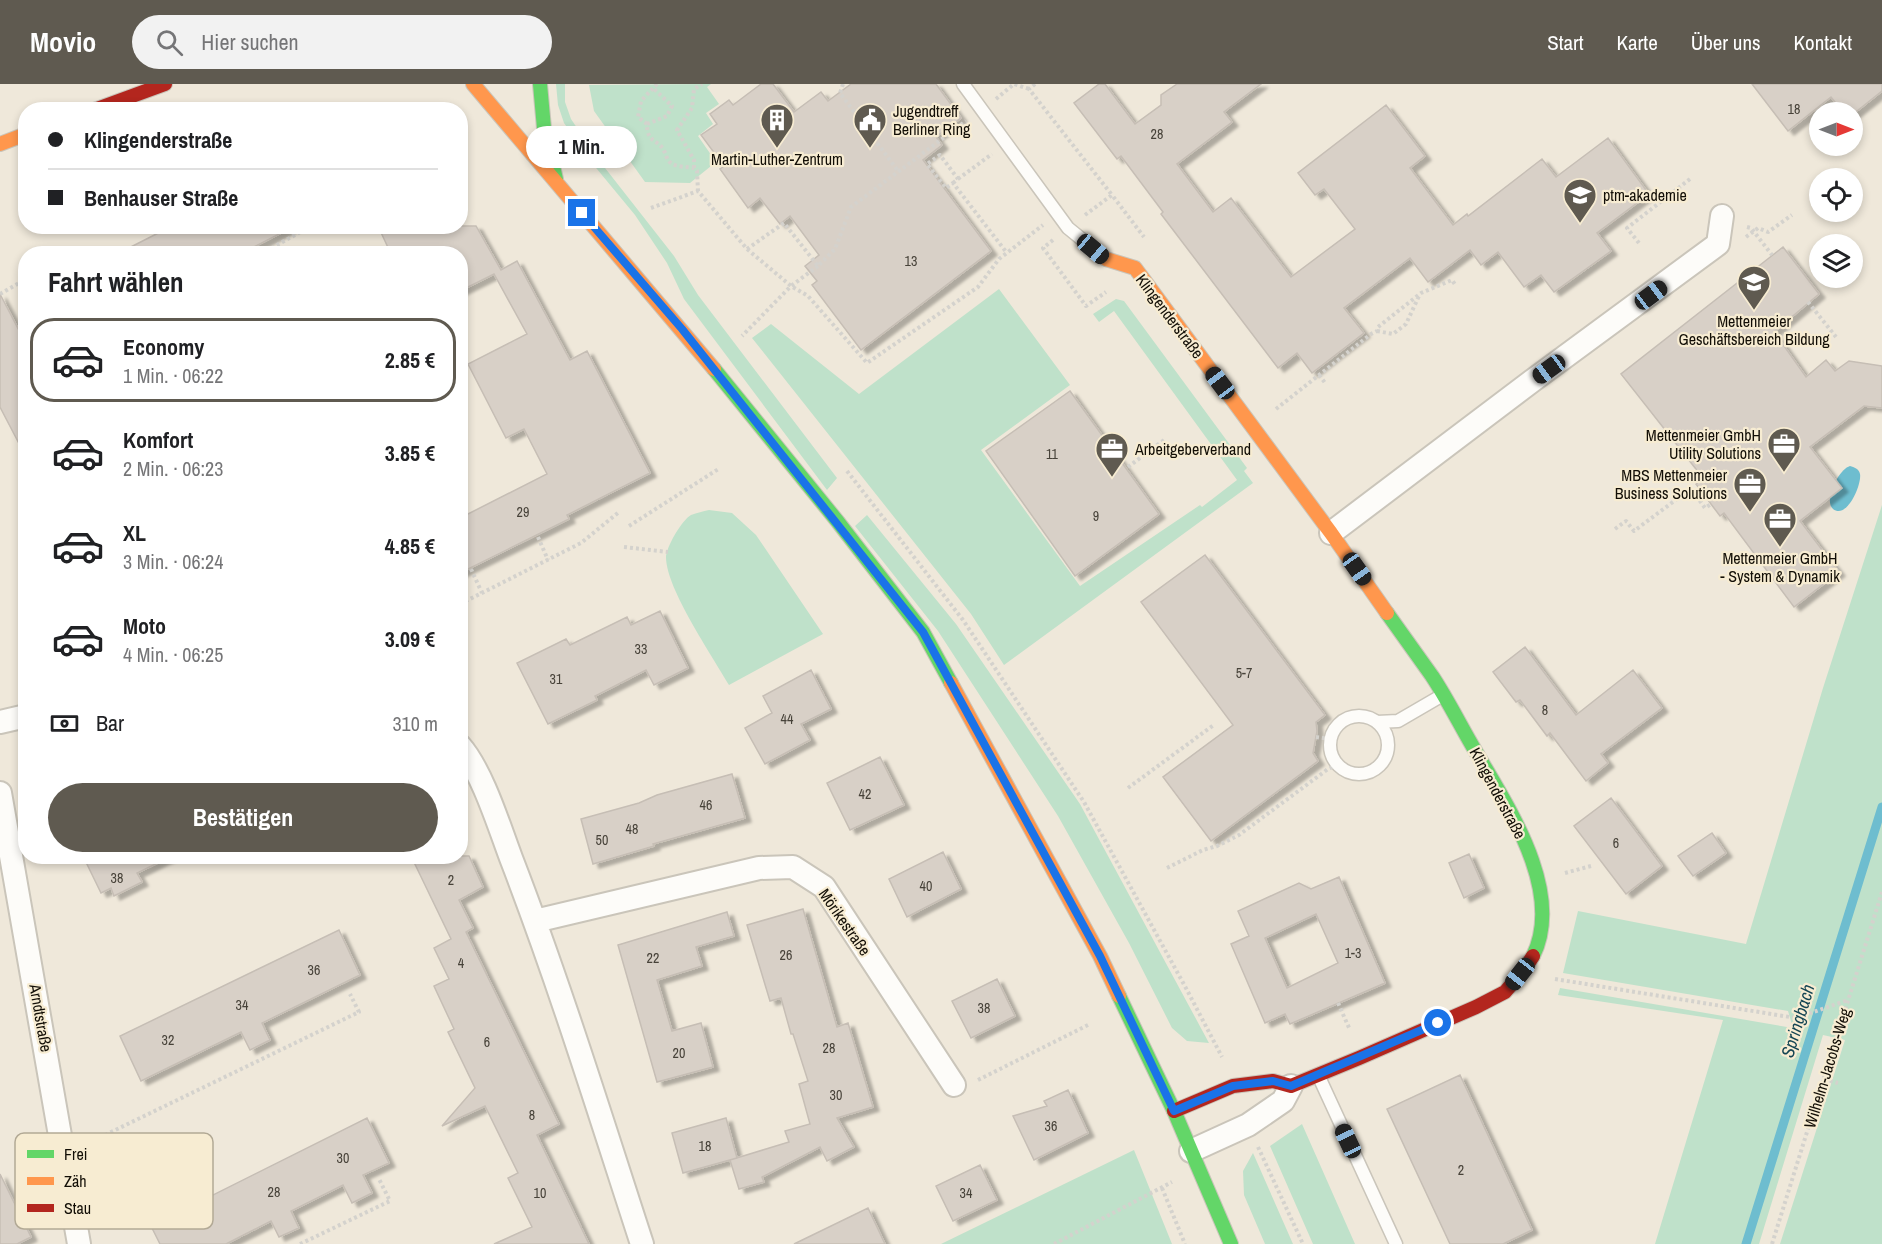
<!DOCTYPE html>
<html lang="de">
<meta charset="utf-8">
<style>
body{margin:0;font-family:"Archivo Narrow",sans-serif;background:#f2f2f2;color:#202124;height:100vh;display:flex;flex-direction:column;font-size:22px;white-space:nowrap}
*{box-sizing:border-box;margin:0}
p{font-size:20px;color:#757577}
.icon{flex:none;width:33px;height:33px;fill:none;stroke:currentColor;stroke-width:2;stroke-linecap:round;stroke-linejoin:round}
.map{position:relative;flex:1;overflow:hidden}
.side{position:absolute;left:18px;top:162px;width:450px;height:618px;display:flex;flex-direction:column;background:#fff;border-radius:24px;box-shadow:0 3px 9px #0003}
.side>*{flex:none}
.hud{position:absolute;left:18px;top:18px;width:450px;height:132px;border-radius:24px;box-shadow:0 3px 9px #0003;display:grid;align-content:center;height:132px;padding:0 30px;background:#fff}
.needle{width:39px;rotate:90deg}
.tools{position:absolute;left:1809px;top:18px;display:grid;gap:12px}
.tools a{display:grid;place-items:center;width:54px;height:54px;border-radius:50%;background:#fff;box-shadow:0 3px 9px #0003;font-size:30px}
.end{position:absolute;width:27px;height:27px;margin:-14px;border:8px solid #1a73e8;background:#fff;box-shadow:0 0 0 3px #fff}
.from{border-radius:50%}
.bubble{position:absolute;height:42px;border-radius:21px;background:#fff;box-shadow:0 3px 9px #0003;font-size:20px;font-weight:700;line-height:42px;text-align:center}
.car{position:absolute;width:18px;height:36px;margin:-18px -9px;border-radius:8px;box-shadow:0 0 4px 2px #0007;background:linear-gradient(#222 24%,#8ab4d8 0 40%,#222 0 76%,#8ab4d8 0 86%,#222 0)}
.hud b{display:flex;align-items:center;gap:21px;height:57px;font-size:22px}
.hud b+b{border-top:2px solid #e0e0e0}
.hud i{width:15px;height:15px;background:#202124}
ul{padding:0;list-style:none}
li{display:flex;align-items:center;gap:18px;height:84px;margin:0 12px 9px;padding:0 18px;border:3px solid transparent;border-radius:24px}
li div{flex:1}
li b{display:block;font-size:22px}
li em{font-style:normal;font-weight:700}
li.selected{border-color:#5f5a50}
li>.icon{width:54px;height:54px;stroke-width:1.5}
h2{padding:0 30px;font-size:27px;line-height:72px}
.pay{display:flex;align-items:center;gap:15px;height:66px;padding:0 30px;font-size:22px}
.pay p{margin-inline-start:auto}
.primary-button{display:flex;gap:12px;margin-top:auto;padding:12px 30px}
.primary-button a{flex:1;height:69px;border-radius:36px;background:#5f5a50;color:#fff;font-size:24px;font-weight:700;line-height:69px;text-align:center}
header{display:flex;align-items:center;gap:36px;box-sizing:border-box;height:84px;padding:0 30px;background:#5f5a50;color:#fff}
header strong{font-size:28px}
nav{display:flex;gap:33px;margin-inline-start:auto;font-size:21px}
.search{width:420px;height:54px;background:#f2f2f2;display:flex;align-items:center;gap:15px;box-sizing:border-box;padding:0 21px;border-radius:33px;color:#757577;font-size:22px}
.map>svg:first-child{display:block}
.green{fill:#bfe1ca}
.water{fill:#6ebdcf}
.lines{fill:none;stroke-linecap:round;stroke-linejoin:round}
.stream{stroke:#6ebdcf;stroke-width:9}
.building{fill:#d8d0c7;stroke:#c6beb5;stroke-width:1.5;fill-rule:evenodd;filter:url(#shadow)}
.lane-casing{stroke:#cac5ba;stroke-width:15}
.street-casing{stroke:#cac5ba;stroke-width:26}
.fast-casing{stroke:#cac5ba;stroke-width:16}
.slow-casing{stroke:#cac5ba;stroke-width:16}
.jam-casing{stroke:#cac5ba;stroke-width:16}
.path{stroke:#d4d2cd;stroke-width:4;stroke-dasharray:3 3;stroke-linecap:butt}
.lane{stroke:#fdfcf9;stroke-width:12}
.street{stroke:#fdfcf9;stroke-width:22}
.fast{stroke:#63d668;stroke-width:14}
.slow{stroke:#ff974d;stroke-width:14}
.jam{stroke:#b3261e;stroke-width:14}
.route{stroke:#1a73e8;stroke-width:8}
.labels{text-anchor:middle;stroke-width:4.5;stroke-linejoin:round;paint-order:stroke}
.number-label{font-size:14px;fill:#474239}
.poi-label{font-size:16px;fill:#120e06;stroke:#f7ecd2;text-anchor:start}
.street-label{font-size:16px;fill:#120e06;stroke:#f7ecd2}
.water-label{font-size:18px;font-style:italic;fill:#144553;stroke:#f7ecd2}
.key{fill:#f7ecd2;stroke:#b2a995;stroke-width:1.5}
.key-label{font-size:16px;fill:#120e06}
</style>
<header>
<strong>Movio</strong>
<div class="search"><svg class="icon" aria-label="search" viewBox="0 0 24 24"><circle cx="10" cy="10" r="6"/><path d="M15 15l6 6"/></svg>Hier suchen</div>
<nav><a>Start</a><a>Karte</a><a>Über uns</a><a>Kontakt</a></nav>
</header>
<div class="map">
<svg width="1882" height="1160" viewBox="0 0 1882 1160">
<defs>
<filter id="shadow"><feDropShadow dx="6" dy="4" stdDeviation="1.5" flood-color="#0004"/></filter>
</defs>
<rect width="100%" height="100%" fill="#efe8da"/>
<!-- green -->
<path class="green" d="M556,0H565V18L571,35L598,75L674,172L698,211L837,394L827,406L684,215L667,179L635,131L592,79L564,39L558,21Z
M711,0L707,3L719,20L706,29L713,40L698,52L716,78L690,99L645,98L594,27L589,1Z
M999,205L1070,301L981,366L1080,502L1200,421L1202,423L1237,396L1114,227L1099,238L1093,230L1116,215L1124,217L1247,384L1244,387L1253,399L1004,581L971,530L752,254L771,240L859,310Z
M1882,421V1160H1780L1845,956L1823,951L1759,1160H1655L1723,936L1558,911L1560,904L1793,944L1788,927L1563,889L1578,827L1746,860L1823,604Z
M709,426L732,429L756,451L823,550L729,601C712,571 667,506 666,474C666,463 682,436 691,431C697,429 703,427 709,426Z
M867,431L956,540L1080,720L1209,959L1187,957L1172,944L1129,859L1058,732L938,547L855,442Z
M1302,1040L1355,1160H1313L1270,1062Z
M1134,1066L1172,1160H941Z
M1253,1069L1293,1160H1265L1244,1111L1243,1087Z"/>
<!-- water -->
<path class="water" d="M1850,382C1854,383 1859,385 1860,390C1862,400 1847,436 1833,425C1823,416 1839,385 1850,382Z"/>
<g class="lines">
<!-- stream -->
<path class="stream" d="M1746,1160L1882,723"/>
</g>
<!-- building -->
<path class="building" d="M761,0H773L794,28L821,8L828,17L851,0H936L961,34L936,53L942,61L923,76L991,167L861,266L812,201L817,197L805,182L819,171L790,132L780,140L760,114L748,124L720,85L724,82L701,51L717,40L710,30L729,16L733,21Z
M1099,0H1105L1135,40L1161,21V11L1177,0H1261L1224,28L1232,38L1177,80L1213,128L1231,114L1291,193L1355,145L1324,105L1315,111L1298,89L1386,21L1425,72L1410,84L1453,141L1467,130L1468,132L1542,75L1556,93L1608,54L1649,110L1597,149L1611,167L1554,208L1541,191L1524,203L1498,168L1481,181L1470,166L1428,198L1410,174L1344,224L1364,249L1312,289L1297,269L1278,284L1161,130L1163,128L1121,72L1117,75L1074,19Z
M1752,0H1882V7L1852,31V28H1843L1831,13L1788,47Z
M172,142H295L240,170H117Z
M378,142H476L501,186L517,177L570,276L587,267L650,389L567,431L569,435L460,489V434L547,390L524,345L506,354L468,280L527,250L494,190L460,207V170H391Z
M1783,163L1819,210L1774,248L1806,293L1826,276L1835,287L1849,277L1882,282V324L1864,322L1810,363L1842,404L1800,437L1839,488L1794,523L1724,429L1720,432L1696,400L1703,394L1621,290Z
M0,210L26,260V373L0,323Z
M1070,307L1159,430L1075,492L986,367Z
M1205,471L1325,631L1316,638L1317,647L1313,669L1318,677L1211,757L1163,693L1233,641L1141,518Z
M660,527L688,584L654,601L646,586L595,612L597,616L548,640L517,579L566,555L570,561L627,533L631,541Z
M1525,563L1576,631L1633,586L1662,624L1601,670L1608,679L1586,697L1550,649L1547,652L1520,616L1516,618L1493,588Z
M811,586L831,625L801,640L810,656L765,680L745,644L772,629L763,612Z
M880,673L904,721L850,746L827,699Z
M732,690L745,734L653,760L654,762L593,780L581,735L639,719L657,711Z
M1611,714L1662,782L1626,810L1574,742Z
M1712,749L1726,769L1693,792L1678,772Z
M943,768L961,805L907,833L889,795Z
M1469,770L1484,804L1464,814L1449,779Z
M83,772H172L137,789L142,798L114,812L111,804L101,809Z
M411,772H469L483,803L459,816L473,844L466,848L559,1040L537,1051L589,1160H494L532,1143L508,1094L518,1089L485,1022L442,1042L475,1004L448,948L454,945L434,902L449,895L434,864L451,855Z
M1339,793L1385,899L1290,940L1285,930L1265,939L1231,860L1249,852L1238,827L1299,799L1311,805ZM1316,830L1338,879L1287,904L1265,854Z
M803,825L837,943L848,939L873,1023L837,1034L854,1063L827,1077L820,1063L762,1093L764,1098L739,1105L730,1076L789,1058L785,1047L810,1040L799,1000L808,997L793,950H791L781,914L770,917L747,841Z
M727,828L734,852L696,863L702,882L657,896L672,947L701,939L713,983L657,998L618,861Z
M339,846L360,891L262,939L270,956L250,966L241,948L141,997L120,952Z
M997,895L1015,932L971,954L952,917Z
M1460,991L1532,1146L1503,1160H1450L1387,1025Z
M1068,1006L1088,1049L1034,1076L1013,1032L1047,1022L1044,1017Z
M367,1034L389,1079L363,1091L372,1109L352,1119L343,1101L291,1127L299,1144L279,1153L271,1137L226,1160H160L151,1142Z
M726,1034L737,1074L683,1089L672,1049Z
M980,1081L997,1116L953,1137L936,1102Z
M0,1090L31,1153L17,1160H0Z
M868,1124L885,1160H794Z"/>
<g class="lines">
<!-- lane casing -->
<g class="lane-casing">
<path id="lane" d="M963,0L1068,144L1105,174
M1330 661a29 29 0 1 1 58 0a29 29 0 1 1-58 0Z
M1377,638L1398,637L1441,612
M1319,993L1396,1160"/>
</g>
<!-- street casing -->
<g class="street-casing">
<path id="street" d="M1331,449L1532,297L1718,160L1722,132
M0,638L26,632
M460,662C482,687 499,742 511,774C560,901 600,1031 642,1160
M0,709L79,1160
M535,837L759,784L793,783L824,803L954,1001
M1191,1067L1248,1041L1283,1017L1291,1002"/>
</g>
<!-- fast casing -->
<g class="fast-casing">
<path id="fast" d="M540,0L544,44L556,95
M714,285L838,438L923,548L951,599
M1387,529C1402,550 1417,571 1432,592C1448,616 1461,643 1476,668C1507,722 1565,807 1533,872
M1119,912L1174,1027L1231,1160"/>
</g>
<!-- slow casing -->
<g class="slow-casing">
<path id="slow" d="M473,0L714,285
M0,60L26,50
M1106,175L1135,184L1331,449L1387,529
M951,599L1100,872L1119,912"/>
</g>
<!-- jam casing -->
<g class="jam-casing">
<path id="jam" d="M94,26L165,0
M1174,1027L1233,1002L1273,997L1291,1002L1359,974L1476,923L1505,908L1523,887L1533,872"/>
</g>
<!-- path -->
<path class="path" d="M657,0L641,17L638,33L647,40C647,60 659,55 664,67C667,71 666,76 671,79C676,83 688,83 694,84L697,87L698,107
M843,0L840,9L898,87
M1035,0L1029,5L1112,111
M996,15L1014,0L1029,5
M647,40L667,32L672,22L653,4
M694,84V76L677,46L692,24L694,5L702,0
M958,95L992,70
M953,99L958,95L940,71L927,80L946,104L953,99L1007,169
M651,124L698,107L747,165L791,202L742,252
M1085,131L1112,111L1144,153
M1747,143L1751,144L1772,171
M287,146L297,150
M1746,153L1758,144L1768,148L1792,131
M1053,156L1043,164L1086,222L1106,208
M1639,159L1627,144L1690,95
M747,165L784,139L818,182L835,165L851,123L966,37
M261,170L311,142
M818,182L791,202L808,212L867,279L978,203L999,175L1043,141
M0,210L26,195
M1808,218L1836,253
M1377,247L1393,250L1406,240L1419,212
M1319,291L1326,300
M1276,325L1371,250L1377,247L1378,243L1421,209L1452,196L1456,202
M1128,383L1164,356
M847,387L963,536L1084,718L1187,906L1222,973
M629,442L720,384
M1615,445L1626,437L1634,447L1685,409L1695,410L1705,424L1711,420
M538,453L548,476
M624,463L668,468
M471,485L482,509
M460,520L581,459L619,428
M1316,653L1330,655
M1128,704L1215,640
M1167,784L1203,766L1217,762L1239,751L1328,685L1337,681
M1565,789L1591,782
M1555,895L1796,934L1848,916
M1338,919L1350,946
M1824,995L1838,999
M978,996L1088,941
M105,1051L359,928L350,910
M1258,1063L1303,1160
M1162,1104L1185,1160
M300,1160L390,1117L379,1095
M1054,1160L1172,1098
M1772,1160L1882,808"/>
<!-- lane -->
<use href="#lane" class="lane"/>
<!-- street -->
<use href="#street" class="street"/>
<!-- fast -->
<use href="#fast" class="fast"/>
<!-- slow -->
<use href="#slow" class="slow"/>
<!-- jam -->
<use href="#jam" class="jam"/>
</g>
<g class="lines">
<!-- route -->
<path class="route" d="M582,129L682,245L923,548L1100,872L1174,1027L1233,1002L1273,997L1291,1002L1438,939"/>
</g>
<!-- icons -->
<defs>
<g id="building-pin" transform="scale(1.725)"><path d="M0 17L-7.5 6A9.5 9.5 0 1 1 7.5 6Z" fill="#5f5a50" stroke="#f7ecd2"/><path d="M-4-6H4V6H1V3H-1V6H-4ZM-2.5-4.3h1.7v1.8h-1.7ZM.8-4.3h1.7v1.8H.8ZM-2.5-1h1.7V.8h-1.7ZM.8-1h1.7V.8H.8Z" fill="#fff"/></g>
<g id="civic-pin" transform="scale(1.725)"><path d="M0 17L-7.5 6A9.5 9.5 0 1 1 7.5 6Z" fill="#5f5a50" stroke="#f7ecd2"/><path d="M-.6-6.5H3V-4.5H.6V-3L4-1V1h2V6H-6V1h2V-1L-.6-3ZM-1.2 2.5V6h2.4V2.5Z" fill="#fff"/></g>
<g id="school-pin" transform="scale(1.725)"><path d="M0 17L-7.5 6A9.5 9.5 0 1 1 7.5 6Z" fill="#5f5a50" stroke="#f7ecd2"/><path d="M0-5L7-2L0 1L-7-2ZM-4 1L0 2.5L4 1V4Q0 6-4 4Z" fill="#fff"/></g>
<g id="office-pin" transform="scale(1.725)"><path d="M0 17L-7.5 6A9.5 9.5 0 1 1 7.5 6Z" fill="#5f5a50" stroke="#f7ecd2"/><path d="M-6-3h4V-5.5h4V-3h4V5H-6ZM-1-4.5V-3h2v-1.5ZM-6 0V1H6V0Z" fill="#fff"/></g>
</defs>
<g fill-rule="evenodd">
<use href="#building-pin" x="777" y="36"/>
<use href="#civic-pin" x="870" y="36"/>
<use href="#school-pin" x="1580" y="111"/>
<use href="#school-pin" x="1754" y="198"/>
<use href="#office-pin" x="1784" y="360"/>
<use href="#office-pin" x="1112" y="365"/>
<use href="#office-pin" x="1750" y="400"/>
<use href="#office-pin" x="1780" y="435"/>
</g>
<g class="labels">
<!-- number labels -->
<g class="number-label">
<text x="1794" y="30">18</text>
<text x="1157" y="55">28</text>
<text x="911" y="182">13</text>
<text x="1052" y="375">11</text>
<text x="523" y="433">29</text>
<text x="1096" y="437">9</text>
<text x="641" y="570">33</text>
<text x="1244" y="594">5-7</text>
<text x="556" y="600">31</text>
<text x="1545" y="631">8</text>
<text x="787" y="640">44</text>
<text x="865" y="715">42</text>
<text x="706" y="726">46</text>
<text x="632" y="750">48</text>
<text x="602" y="761">50</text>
<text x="1616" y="764">6</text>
<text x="117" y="799">38</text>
<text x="451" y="801">2</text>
<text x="926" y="807">40</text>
<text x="1353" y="874">1-3</text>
<text x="786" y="876">26</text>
<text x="653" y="879">22</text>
<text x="461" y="884">4</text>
<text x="314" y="891">36</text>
<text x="242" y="926">34</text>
<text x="984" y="929">38</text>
<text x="168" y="961">32</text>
<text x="487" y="963">6</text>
<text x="829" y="969">28</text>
<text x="679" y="974">20</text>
<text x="836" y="1016">30</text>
<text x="532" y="1036">8</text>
<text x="1051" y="1047">36</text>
<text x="705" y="1067">18</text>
<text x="343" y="1079">30</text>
<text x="1461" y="1091">2</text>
<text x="274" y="1113">28</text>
<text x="540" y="1114">10</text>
<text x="966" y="1114">34</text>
</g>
<!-- poi labels -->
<g class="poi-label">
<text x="893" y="33">Jugendtreff<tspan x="893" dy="18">Berliner Ring</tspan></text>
<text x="777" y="81" text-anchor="middle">Martin-Luther-Zentrum</text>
<text x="1603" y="117">ptm-akademie</text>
<text x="1754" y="243" text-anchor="middle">Mettenmeier<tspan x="1754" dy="18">Geschäftsbereich Bildung</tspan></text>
<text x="1761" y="357" text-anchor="end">Mettenmeier GmbH<tspan x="1761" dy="18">Utility Solutions</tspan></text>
<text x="1135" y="371">Arbeitgeberverband</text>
<text x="1727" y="397" text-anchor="end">MBS Mettenmeier<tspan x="1727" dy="18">Business Solutions</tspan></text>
<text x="1780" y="480" text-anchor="middle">Mettenmeier GmbH<tspan x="1780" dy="18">- System &amp; Dynamik</tspan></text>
</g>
<!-- street labels -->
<g class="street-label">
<text transform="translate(1170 232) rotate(53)" y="6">Klingenderstraße</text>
<text transform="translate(1498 709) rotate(62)" y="6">Klingenderstraße</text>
<text transform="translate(845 838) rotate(55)" y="6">Mörikestraße</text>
<text transform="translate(41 934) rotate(80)" y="6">Arndtstraße</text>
<text transform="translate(1827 984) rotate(-73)" y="6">Wilhelm-Jacobs-Weg</text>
</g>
<!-- water labels -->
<g class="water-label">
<text transform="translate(1798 937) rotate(-73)" y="6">Springbach</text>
</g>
</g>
<!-- legend -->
<rect x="15" y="1049" width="198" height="96" rx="9" class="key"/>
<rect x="27" y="1066" width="27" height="8" fill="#63d668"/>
<rect x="27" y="1093" width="27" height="8" fill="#ff974d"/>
<rect x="27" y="1120" width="27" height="8" fill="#b3261e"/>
<g class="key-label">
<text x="64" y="1076">Frei</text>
<text x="64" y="1103">Zäh</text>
<text x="64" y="1130">Stau</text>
</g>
</svg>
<div class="tools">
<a><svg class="needle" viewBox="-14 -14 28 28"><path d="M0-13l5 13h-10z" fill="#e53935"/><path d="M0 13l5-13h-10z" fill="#757577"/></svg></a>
<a><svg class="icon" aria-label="locate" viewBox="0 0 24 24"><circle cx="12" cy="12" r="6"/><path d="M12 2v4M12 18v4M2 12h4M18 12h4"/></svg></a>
<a><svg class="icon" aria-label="layers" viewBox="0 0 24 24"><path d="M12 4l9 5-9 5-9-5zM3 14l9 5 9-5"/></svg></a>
</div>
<i class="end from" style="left:1438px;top:939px"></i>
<i class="end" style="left:582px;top:129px"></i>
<div class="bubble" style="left:526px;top:42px;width:111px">1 Min.</div>
<i class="car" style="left:1093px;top:165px;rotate:130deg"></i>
<i class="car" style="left:1651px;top:211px;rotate:53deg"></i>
<i class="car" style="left:1549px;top:285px;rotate:234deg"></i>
<i class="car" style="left:1220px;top:299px;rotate:323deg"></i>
<i class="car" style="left:1357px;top:485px;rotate:145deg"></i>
<i class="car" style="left:1520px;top:890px;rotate:218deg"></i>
<i class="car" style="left:1348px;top:1057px;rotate:335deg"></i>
<div class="hud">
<b><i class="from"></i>Klingenderstraße</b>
<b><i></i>Benhauser Straße</b>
</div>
<section class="side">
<h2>Fahrt wählen</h2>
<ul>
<li class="selected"><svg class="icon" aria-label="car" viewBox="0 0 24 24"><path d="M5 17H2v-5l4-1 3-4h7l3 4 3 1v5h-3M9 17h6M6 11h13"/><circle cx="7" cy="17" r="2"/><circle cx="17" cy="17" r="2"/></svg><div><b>Economy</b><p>1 Min. · 06:22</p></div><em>2.85 €</em></li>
<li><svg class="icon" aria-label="car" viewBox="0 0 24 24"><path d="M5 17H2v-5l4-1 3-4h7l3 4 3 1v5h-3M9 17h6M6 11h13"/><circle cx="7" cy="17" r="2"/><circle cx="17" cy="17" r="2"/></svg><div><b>Komfort</b><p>2 Min. · 06:23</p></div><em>3.85 €</em></li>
<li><svg class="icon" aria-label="car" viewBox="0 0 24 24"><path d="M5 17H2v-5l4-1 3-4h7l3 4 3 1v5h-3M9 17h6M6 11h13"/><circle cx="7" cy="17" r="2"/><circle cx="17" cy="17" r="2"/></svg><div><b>XL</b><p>3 Min. · 06:24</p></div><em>4.85 €</em></li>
<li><svg class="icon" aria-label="car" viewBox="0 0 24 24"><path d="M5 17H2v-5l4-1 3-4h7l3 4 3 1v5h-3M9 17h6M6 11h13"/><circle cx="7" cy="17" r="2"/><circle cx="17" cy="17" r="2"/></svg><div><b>Moto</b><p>4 Min. · 06:25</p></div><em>3.09 €</em></li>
</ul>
<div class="pay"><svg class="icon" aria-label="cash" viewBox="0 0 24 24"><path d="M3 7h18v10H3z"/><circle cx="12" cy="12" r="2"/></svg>Bar<p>310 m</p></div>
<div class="primary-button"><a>Bestätigen</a></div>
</section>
</div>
